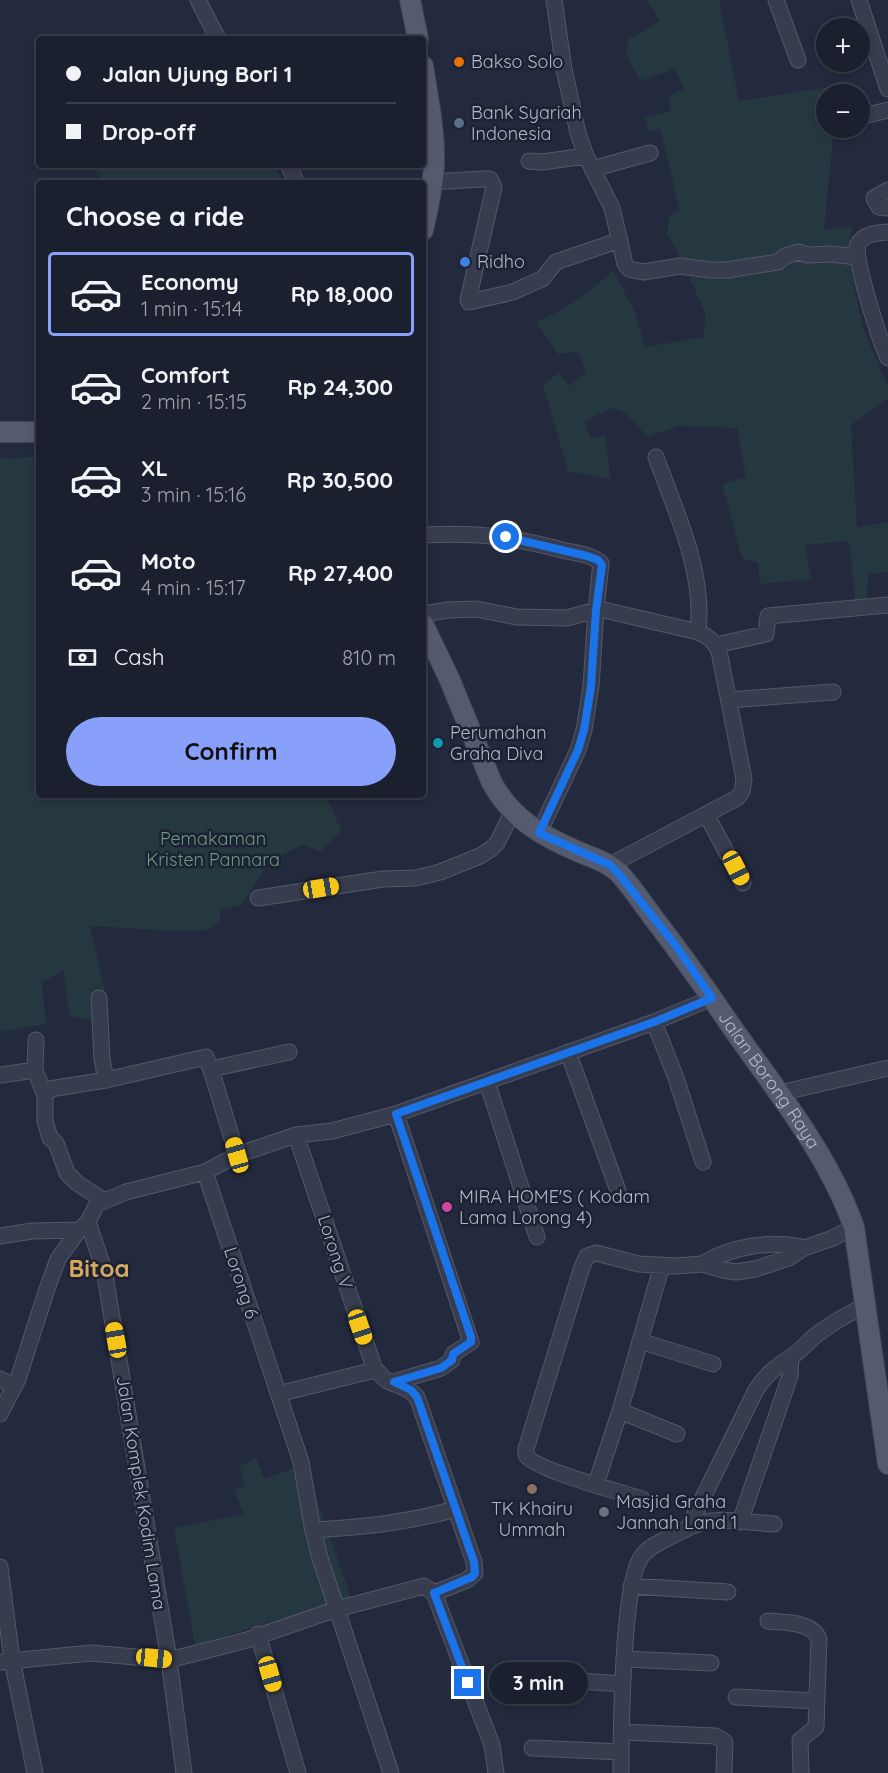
<!DOCTYPE html>
<meta charset="utf-8">
<style>
body{margin:0;font-family:Quicksand,sans-serif;background:#272d3a;color:#f1f3f6;height:100vh;display:flex;flex-direction:column;font-size:22px;white-space:nowrap}
*{box-sizing:border-box;margin:0}
p{font-size:20px;color:#9fa3aa}
.icon{flex:none;width:33px;height:33px;fill:none;stroke:currentColor;stroke-width:2;stroke-linecap:round;stroke-linejoin:round}
.map{position:relative;flex:1;overflow:hidden}
.panel{position:absolute;left:36px;top:180px;width:390px;height:618px;display:flex;flex-direction:column;background:#1a202e;border-radius:6px;box-shadow:0 3px 9px #0003,0 0 0 2px #383e4a}
.panel>*{flex:none}
.top-card{position:absolute;left:36px;top:36px;width:390px;height:132px;border-radius:6px;box-shadow:0 3px 9px #0003,0 0 0 2px #383e4a;display:grid;align-content:center;height:132px;padding:0 30px;background:#1a202e}
.buttons{position:absolute;left:816px;top:18px;display:grid;gap:12px}
.buttons a{display:grid;place-items:center;width:54px;height:54px;border-radius:50%;background:#1a202e;box-shadow:0 3px 9px #0003,0 0 0 2px #383e4a;font-size:30px}
.end{position:absolute;width:27px;height:27px;margin:-14px;border:8px solid #1a73e8;background:#fff;box-shadow:0 0 0 3px #fff}
.from{border-radius:50%}
.bubble{position:absolute;height:42px;border-radius:21px;background:#1a202e;box-shadow:0 3px 9px #0003,0 0 0 2px #383e4a;font-size:20px;font-weight:700;line-height:42px;text-align:center}
.car{position:absolute;width:18px;height:36px;margin:-18px -9px;border-radius:8px;box-shadow:0 0 4px 2px #0007;background:linear-gradient(#f5c518 24%,#345 0 40%,#f5c518 0 76%,#345 0 86%,#f5c518 0)}
.top-card b{display:flex;align-items:center;gap:21px;height:57px;font-size:22px}
.top-card b+b{border-top:2px solid #383e4a}
.top-card i{width:15px;height:15px;background:#f1f3f6}
ul{padding:0;list-style:none}
li{display:flex;align-items:center;gap:18px;height:84px;margin:0 12px 9px;padding:0 18px;border:3px solid transparent;border-radius:6px}
li div{flex:1}
li b{display:block;font-size:22px}
li em{font-style:normal;font-weight:700}
li.on{border-color:#88a0f9}
li>.icon{width:54px;height:54px;stroke-width:1.5}
h2{padding:0 30px;font-size:27px;line-height:72px}
.pay{display:flex;align-items:center;gap:15px;height:66px;padding:0 30px;font-size:22px}
.pay p{margin-inline-start:auto}
.action{display:flex;gap:12px;margin-top:auto;padding:12px 30px}
.action a{flex:1;height:69px;border-radius:36px;background:#88a0f9;color:#111;font-size:24px;font-weight:700;line-height:69px;text-align:center}
.map>svg:first-child{display:block}
.green{fill:#25373f}
.lines{fill:none;stroke-linecap:round;stroke-linejoin:round}
.minor-casing{stroke:#525869;stroke-width:17}
.major-casing{stroke:#404657;stroke-width:22}
.minor{stroke:#373d4e;stroke-width:15}
.major{stroke:#555b6e;stroke-width:20}
.route{stroke:#1a73e8;stroke-width:8}
.food-dot{fill:#e8710a;stroke:#1c2233;stroke-width:2}
.service-dot{fill:#5c6f8a;stroke:#1c2233;stroke-width:2}
.shop-dot{fill:#3f7fe0;stroke:#1c2233;stroke-width:2}
.culture-dot{fill:#0f9aa8;stroke:#1c2233;stroke-width:2}
.hotel-dot{fill:#d1479c;stroke:#1c2233;stroke-width:2}
.education-dot{fill:#8d6e63;stroke:#1c2233;stroke-width:2}
.worship-dot{fill:#6b7280;stroke:#1c2233;stroke-width:2}
.labels{text-anchor:middle;stroke-width:5;stroke-linejoin:round;paint-order:stroke}
.poi-label{font-size:18px;fill:#b3b8c9;stroke:#1c2233;text-anchor:start}
.park-label{font-size:18px;fill:#6a9a7e;stroke:#1c2233}
.street-label{font-size:18px;fill:#b3b8c9;stroke:#1c2233}
.district-label{font-size:24px;font-weight:bold;fill:#d6a861;stroke:#1c2233}
</style>
<div class="map">
<svg width="888" height="1773" viewBox="0 0 888 1773">
<rect width="100%" height="100%" fill="#232a3e"/>
<!-- green -->
<path class="green" d="M647,0H719L739,101L837,86V94H826V128H834L824,230L852,226L848,255L862,325L888,387V399L851,425L857,527L888,522V572L868,574L867,609L856,607L849,541L805,545L811,579L760,584L758,563L742,558L722,484L746,477L737,428L679,426L647,437L626,413L612,408L585,421L590,438L605,436L611,479L568,471L543,385L559,373L570,386L586,372L579,352L558,354L536,322C565,311 591,292 613,270L636,315L645,347L704,337L705,313L686,269L667,234L669,215L680,211L660,129L648,131L645,118L671,111L668,96L684,89L675,69L640,81L626,54L629,39L660,21Z
M92,165H274L283,183H102Z
M39,456V795H60L61,798V795H326L341,831L321,852L303,845L269,861L242,905L221,909L219,922L209,930L172,931L90,926L104,987V1022L70,1016L63,970L42,982L46,1024L0,1032V457L7,459Z
M256,1458L264,1479L305,1464L351,1598L195,1645L174,1528L244,1514L234,1490L245,1486L239,1466Z"/>
<g class="lines">
<!-- minor casing -->
<g class="minor-casing">
<path id="minor" d="M198,0L218,39
M554,0L564,69L578,133L586,156L612,208L625,264L629,269L643,272L680,266L711,270H727L778,262L785,256L799,252L807,255L830,254L858,257
M776,0L798,60
M859,0L888,89
M860,117L888,110
M529,161L542,162L586,156
M288,165L297,183
M592,169L650,153
M432,182L482,179H490L494,187L468,300L469,302L513,292L528,285L542,279L556,262L620,240
M888,190L874,198L879,207L888,208
M888,232C878,233 864,233 858,244C852,255 881,344 888,358
M656,457C676,513 705,571 698,632
M423,535C477,532 514,537 566,551C577,553 593,555 601,563L596,610L591,686L584,730L578,750L539,833
M423,614L448,610L476,609L517,617L567,618L596,610H604L698,632C708,636 714,641 719,651L744,779L742,792L737,798L610,865
M716,645L766,634L768,616L888,605
M729,700L833,692
M706,814L743,883
M258,898L383,879L416,878L440,872L480,856L491,849L497,843L513,811
M99,998L102,1059L106,1080L206,1057L213,1076L237,1155
M654,1022L676,1078L703,1162
M36,1040L35,1070L45,1096
M568,1052L620,1196
M211,1069L289,1052
M0,1075L35,1070
M487,1082L537,1237
M780,1093L888,1068
M296,1135L375,1370
M205,1172L301,1462L312,1526L320,1558L391,1773
M103,1200L77,1183L67,1173L56,1143L50,1138L45,1121V1096L50,1089L106,1080
M88,1222L104,1270L169,1660L184,1773
M0,1236L32,1231L79,1230
M702,1264C730,1247 772,1239 804,1248
M640,1341L713,1364
M0,1379L14,1386
M394,1382L441,1368L452,1360L453,1354L471,1342L396,1114
M278,1394L375,1370C380,1372 381,1377 386,1380C397,1386 408,1387 417,1397L474,1562L475,1573L467,1580L434,1593
M620,1411L677,1434
M0,1414L18,1379L48,1286L58,1259L79,1230L88,1222L97,1204L126,1192L205,1172L237,1155L296,1135L332,1131L396,1114L654,1022L712,998
M596,1484L620,1411L662,1265
M642,1499C623,1493 533,1469 526,1455V1449L582,1267L587,1256L596,1253L639,1264L676,1266L702,1264L723,1270L736,1272L755,1269L789,1258L804,1248L833,1238L854,1227
M740,1522L790,1376L791,1357
M688,1528L756,1390C766,1375 775,1367 790,1358C801,1351 809,1340 819,1333C833,1322 848,1314 864,1306
M313,1530C362,1527 408,1523 455,1509
M0,1567L12,1660L35,1773
M631,1586L728,1592
M768,1621C784,1623 812,1621 819,1639L816,1727L800,1740L801,1773
M258,1634L298,1773
M625,1659L711,1663
M0,1662L91,1653L169,1660L247,1640L337,1609L424,1586L434,1593L492,1745L496,1773
M534,1678L623,1684
M736,1697L817,1701
M622,1732L716,1736L725,1742L724,1773
M532,1748L621,1752
M621,1773C621,1734 622,1581 642,1556C648,1547 659,1543 668,1538C679,1533 690,1526 701,1523C724,1517 751,1523 774,1524"/>
</g>
<!-- major casing -->
<g class="major-casing">
<g id="major">
<path d="M410,0L418,39"/>
<path d="M423,66C428,98 435,132 434,165C433,186 428,208 423,230"/>
<path d="M0,432H39"/>
<path id="s1" d="M423,624L449,678L492,783C512,819 542,836 579,852C593,858 608,862 619,873C631,886 641,901 652,916C679,951 704,986 729,1023C774,1088 827,1151 854,1227L888,1464"/>
</g>
</g>
<!-- minor -->
<use href="#minor" class="minor"/>
<!-- major -->
<use href="#major" class="major"/>
</g>
<g class="lines">
<!-- route -->
<path class="route" d="M468,1683L434,1593L472,1577L475,1573L474,1562L417,1397L411,1390L394,1382L441,1368L452,1360L453,1354L471,1342V1337L396,1114L654,1022L712,998L676,946L618,873L610,865L539,833L578,750L584,730L591,686L596,610L602,565L598,560L587,556L506,537"/>
</g>
<!-- markers -->
<circle class="food-dot" cx="459" cy="62" r="6"/>
<circle class="service-dot" cx="459" cy="123" r="6"/>
<circle class="shop-dot" cx="465" cy="262" r="6"/>
<circle class="culture-dot" cx="438" cy="743" r="6"/>
<circle class="hotel-dot" cx="447" cy="1207" r="6"/>
<circle class="education-dot" cx="532" cy="1489" r="6"/>
<circle class="worship-dot" cx="604" cy="1512" r="6"/>
<g class="labels">
<!-- poi labels -->
<g class="poi-label">
<text x="471" y="68">Bakso Solo</text>
<text x="471" y="119">Bank Syariah<tspan x="471" dy="21">Indonesia</tspan></text>
<text x="477" y="268">Ridho</text>
<text x="450" y="739">Perumahan<tspan x="450" dy="21">Graha Diva</tspan></text>
<text x="459" y="1203">MIRA HOME'S ( Kodam<tspan x="459" dy="21">Lama Lorong 4)</tspan></text>
<text x="616" y="1508">Masjid Graha<tspan x="616" dy="21">Jannah Land 1</tspan></text>
<text x="532" y="1515" text-anchor="middle">TK Khairu<tspan x="532" dy="21">Ummah</tspan></text>
</g>
<!-- park labels -->
<g class="park-label">
<text x="213" y="845">Pemakaman<tspan x="213" dy="21">Kristen Pannara</tspan></text>
</g>
<!-- street labels -->
<g class="street-label">
<text dy="6" stroke="none"><textPath href="#s1" startOffset="588">Jalan Borong Raya</textPath></text>
<text transform="translate(335 1252) rotate(72)" y="6">Lorong V</text>
<text transform="translate(241 1283) rotate(72)" y="6">Lorong 6</text>
<text transform="translate(141 1493) rotate(81)" y="6">Jalan Komplek Kodim Lama</text>
</g>
<!-- district labels -->
<g class="district-label">
<text x="99" y="1277">Bitoa</text>
</g>
</g>
</svg>
<div class="buttons">
<a>+</a>
<a>−</a>
</div>
<i class="end from" style="left:506px;top:537px"></i>
<i class="end" style="left:468px;top:1683px"></i>
<div class="bubble" style="left:489px;top:1662px;width:99px">3 min</div>
<i class="car" style="left:736px;top:868px;rotate:153deg"></i>
<i class="car" style="left:321px;top:888px;rotate:81deg"></i>
<i class="car" style="left:237px;top:1155px;rotate:344deg"></i>
<i class="car" style="left:360px;top:1327px;rotate:161deg"></i>
<i class="car" style="left:116px;top:1340px;rotate:350deg"></i>
<i class="car" style="left:154px;top:1658px;rotate:96deg"></i>
<i class="car" style="left:270px;top:1674px;rotate:164deg"></i>
<div class="top-card">
<b><i class="from"></i>Jalan Ujung Bori 1</b>
<b><i></i>Drop-off</b>
</div>
<section class="panel">
<h2>Choose a ride</h2>
<ul>
<li class="on"><svg class="icon" aria-label="car" viewBox="0 0 24 24"><path d="M5 17H2v-5l4-1 3-4h7l3 4 3 1v5h-3M9 17h6M6 11h13"/><circle cx="7" cy="17" r="2"/><circle cx="17" cy="17" r="2"/></svg><div><b>Economy</b><p>1 min · 15:14</p></div><em>Rp 18,000</em></li>
<li><svg class="icon" aria-label="car" viewBox="0 0 24 24"><path d="M5 17H2v-5l4-1 3-4h7l3 4 3 1v5h-3M9 17h6M6 11h13"/><circle cx="7" cy="17" r="2"/><circle cx="17" cy="17" r="2"/></svg><div><b>Comfort</b><p>2 min · 15:15</p></div><em>Rp 24,300</em></li>
<li><svg class="icon" aria-label="car" viewBox="0 0 24 24"><path d="M5 17H2v-5l4-1 3-4h7l3 4 3 1v5h-3M9 17h6M6 11h13"/><circle cx="7" cy="17" r="2"/><circle cx="17" cy="17" r="2"/></svg><div><b>XL</b><p>3 min · 15:16</p></div><em>Rp 30,500</em></li>
<li><svg class="icon" aria-label="car" viewBox="0 0 24 24"><path d="M5 17H2v-5l4-1 3-4h7l3 4 3 1v5h-3M9 17h6M6 11h13"/><circle cx="7" cy="17" r="2"/><circle cx="17" cy="17" r="2"/></svg><div><b>Moto</b><p>4 min · 15:17</p></div><em>Rp 27,400</em></li>
</ul>
<div class="pay"><svg class="icon" aria-label="cash" viewBox="0 0 24 24"><path d="M3 7h18v10H3z"/><circle cx="12" cy="12" r="2"/></svg>Cash<p>810 m</p></div>
<div class="action"><a>Confirm</a></div>
</section>
</div>
